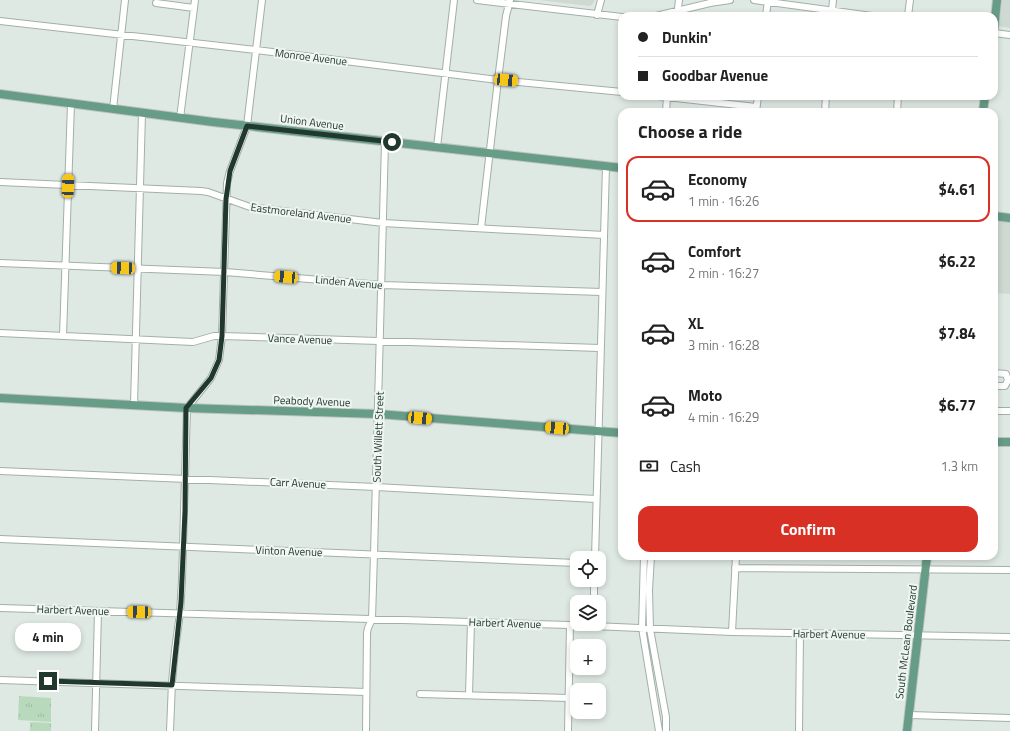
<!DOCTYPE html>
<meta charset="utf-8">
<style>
body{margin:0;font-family:"Titillium Web",sans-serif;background:#f6f6f6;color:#222;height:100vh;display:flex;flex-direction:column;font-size:15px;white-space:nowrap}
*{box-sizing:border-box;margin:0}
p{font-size:13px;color:#767676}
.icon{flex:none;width:22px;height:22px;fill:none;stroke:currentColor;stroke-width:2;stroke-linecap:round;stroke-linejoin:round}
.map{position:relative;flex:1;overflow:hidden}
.side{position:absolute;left:618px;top:108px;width:380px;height:452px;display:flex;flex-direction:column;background:#fff;border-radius:12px;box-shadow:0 2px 6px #0003}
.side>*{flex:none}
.banner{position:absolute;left:618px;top:12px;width:380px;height:88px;border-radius:12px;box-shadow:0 2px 6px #0003;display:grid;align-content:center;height:88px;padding:0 20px;background:#fff}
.fabs{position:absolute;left:570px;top:551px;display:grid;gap:8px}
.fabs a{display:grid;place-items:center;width:36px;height:36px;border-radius:8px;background:#fff;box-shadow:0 2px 6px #0003;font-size:20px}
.end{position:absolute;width:18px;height:18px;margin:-9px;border:5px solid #21382f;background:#fff;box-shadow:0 0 0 2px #fff}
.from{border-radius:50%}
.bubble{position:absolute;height:28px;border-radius:12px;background:#fff;box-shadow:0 2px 6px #0003;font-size:13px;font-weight:700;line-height:28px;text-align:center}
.car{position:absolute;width:12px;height:24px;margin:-12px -6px;border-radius:5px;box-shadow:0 0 3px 1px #0007;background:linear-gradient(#f5c518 24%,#345 0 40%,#f5c518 0 76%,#345 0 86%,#f5c518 0)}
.banner b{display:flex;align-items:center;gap:14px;height:38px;font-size:15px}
.banner b+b{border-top:1px solid #e0e0e0}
.banner i{width:10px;height:10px;background:#222}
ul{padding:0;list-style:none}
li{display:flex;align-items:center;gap:12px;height:66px;margin:0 8px 6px;padding:0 12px;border:2px solid transparent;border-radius:12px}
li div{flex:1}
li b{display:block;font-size:15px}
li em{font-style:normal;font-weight:700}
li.selected{border-color:#d93025}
li>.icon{width:36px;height:36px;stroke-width:1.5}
h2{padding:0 20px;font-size:18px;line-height:48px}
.pay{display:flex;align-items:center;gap:10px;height:44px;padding:0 20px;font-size:15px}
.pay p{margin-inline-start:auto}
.cta{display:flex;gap:8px;margin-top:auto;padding:8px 20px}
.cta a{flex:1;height:46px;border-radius:12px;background:#d93025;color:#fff;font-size:16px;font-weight:700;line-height:46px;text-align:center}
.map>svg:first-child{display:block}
.built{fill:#ced9d2}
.grass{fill:url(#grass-tufts)}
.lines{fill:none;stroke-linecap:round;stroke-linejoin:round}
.minor-casing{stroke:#a2b0a9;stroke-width:8}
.major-casing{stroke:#bcc3c1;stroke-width:10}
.minor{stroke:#fff;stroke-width:6}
.major{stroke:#679c86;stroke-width:8}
.route{stroke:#21382f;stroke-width:5}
.labels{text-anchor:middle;stroke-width:4;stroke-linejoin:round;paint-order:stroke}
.street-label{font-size:11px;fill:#21382f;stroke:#eff6f2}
</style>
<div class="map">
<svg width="1010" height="731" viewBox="0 0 1010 731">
<defs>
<pattern id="grass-tufts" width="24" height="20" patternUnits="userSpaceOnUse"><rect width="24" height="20" fill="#b9d9bd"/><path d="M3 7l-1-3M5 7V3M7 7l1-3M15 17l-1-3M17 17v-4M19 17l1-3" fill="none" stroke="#9fbba3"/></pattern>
</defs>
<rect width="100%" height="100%" fill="#dfe9e3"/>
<!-- built -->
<path class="built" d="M539,0H595L592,5L589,6Z
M1002,0H1010V28L999,26Z
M994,214L1010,216V294L994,293Z"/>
<!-- grass -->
<path class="grass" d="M19,696L51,698V722L18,720Z
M30,722L51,723V731H30Z"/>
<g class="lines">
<!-- minor casing -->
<g class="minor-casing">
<path id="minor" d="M477,0L622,17
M754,0L872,16
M156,3L194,8
M832,10L833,0
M597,15L601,0
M656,16L710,3L730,0
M677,16L679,0
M766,16L768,0
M908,16L910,0
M0,21L256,50L498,80L622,92
M994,33L1010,35
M658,96L756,107
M113,109L125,0
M666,112L667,96
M756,112L758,96
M825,112L826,96
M897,112L898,96
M180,118L195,0
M437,147L454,0
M0,182L201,191L208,192L250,207L383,223L604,235
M481,228L498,80L506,16L510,0
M0,263L225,272L382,285L602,292
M0,333L193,342L214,336H222L600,348
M63,336L71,104
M994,373L1006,374L1008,380H1010
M994,386H1005L1008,380
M134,405L142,113
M994,411H1010
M0,471L376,487L596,499
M0,539L577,563
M644,556L642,628L659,731
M651,556L649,590L650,629L666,717V731
M595,558L606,166
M735,568L1010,570
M594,602V580
M0,608L570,625L732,632L1010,637
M732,632L736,556
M0,680L366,692
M420,694L569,698
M469,695L471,622
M909,715L1010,718
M95,731L98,611
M170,731L172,682L175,650L180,613L182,580L187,408L211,378L219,360L222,336L227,183L230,171L247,126L262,0
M366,731L367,633L368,628L372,619L374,554L385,142
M568,731L570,625
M799,731L800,633"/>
</g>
<!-- major casing -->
<g class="major-casing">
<path id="major" d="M994,29L997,0
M0,94L213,122L622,168
M983,112L985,96
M994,216L1010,218
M0,398L187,408L378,414L622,433
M994,442H1010
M907,731L927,556"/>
</g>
<!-- minor -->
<use href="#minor" class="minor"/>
<!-- major -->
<use href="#major" class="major"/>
</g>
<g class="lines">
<!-- route -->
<path class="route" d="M48,681L172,685L181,602L185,511L186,408L211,378L219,360L222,336L226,199L230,171L247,126L392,142"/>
</g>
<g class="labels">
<!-- street labels -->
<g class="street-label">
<text transform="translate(311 57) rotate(7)" y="4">Monroe Avenue</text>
<text transform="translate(312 122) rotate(7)" y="4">Union Avenue</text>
<text transform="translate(301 213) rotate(7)" y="4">Eastmoreland Avenue</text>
<text transform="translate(349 282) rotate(5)" y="4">Linden Avenue</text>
<text transform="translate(300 339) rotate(2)" y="4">Vance Avenue</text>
<text transform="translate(312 401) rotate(2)" y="4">Peabody Avenue</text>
<text transform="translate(378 437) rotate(-88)" y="4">South Willett Street</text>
<text transform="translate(298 483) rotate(3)" y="4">Carr Avenue</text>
<text transform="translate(289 551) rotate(2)" y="4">Vinton Avenue</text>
<text transform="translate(73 610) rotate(2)" y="4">Harbert Avenue</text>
<text transform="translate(505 623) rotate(2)" y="4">Harbert Avenue</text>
<text transform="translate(829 634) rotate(1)" y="4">Harbert Avenue</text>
<text transform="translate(906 642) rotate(-83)" y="4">South McLean Boulevard</text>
</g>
</g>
</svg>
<div class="fabs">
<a><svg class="icon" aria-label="locate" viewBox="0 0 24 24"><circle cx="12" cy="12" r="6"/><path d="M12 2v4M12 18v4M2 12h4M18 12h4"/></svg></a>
<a><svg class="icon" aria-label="layers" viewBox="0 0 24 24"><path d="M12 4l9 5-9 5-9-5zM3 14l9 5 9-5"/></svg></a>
<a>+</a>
<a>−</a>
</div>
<i class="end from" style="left:392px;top:142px"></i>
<i class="end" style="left:48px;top:681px"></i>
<div class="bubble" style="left:15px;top:623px;width:66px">4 min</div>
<i class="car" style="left:506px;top:80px;rotate:95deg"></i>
<i class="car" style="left:68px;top:186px;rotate:2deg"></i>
<i class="car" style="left:123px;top:268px;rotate:272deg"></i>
<i class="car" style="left:286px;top:277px;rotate:275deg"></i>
<i class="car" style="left:420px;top:418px;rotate:95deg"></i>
<i class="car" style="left:557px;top:428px;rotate:275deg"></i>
<i class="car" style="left:139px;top:612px;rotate:272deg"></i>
<div class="banner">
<b><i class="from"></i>Dunkin'</b>
<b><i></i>Goodbar Avenue</b>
</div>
<section class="side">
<h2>Choose a ride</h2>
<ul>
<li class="selected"><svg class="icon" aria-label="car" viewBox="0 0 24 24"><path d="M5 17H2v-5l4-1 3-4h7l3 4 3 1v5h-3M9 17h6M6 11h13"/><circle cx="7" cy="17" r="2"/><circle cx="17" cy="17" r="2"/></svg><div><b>Economy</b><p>1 min · 16:26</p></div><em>$4.61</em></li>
<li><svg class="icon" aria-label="car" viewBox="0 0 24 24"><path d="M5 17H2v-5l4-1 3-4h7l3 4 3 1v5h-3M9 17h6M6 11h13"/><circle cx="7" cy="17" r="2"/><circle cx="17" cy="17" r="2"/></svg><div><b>Comfort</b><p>2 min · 16:27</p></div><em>$6.22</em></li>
<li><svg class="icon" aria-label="car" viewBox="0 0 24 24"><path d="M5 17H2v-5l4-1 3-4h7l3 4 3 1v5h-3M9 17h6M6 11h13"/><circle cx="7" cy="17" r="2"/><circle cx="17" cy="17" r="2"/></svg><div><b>XL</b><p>3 min · 16:28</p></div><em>$7.84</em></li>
<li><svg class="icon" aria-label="car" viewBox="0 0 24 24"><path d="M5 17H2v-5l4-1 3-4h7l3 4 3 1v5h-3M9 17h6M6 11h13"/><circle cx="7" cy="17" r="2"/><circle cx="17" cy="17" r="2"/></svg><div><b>Moto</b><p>4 min · 16:29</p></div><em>$6.77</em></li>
</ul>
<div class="pay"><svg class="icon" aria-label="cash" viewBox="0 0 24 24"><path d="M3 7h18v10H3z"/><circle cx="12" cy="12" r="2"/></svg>Cash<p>1.3 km</p></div>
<div class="cta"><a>Confirm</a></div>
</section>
</div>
